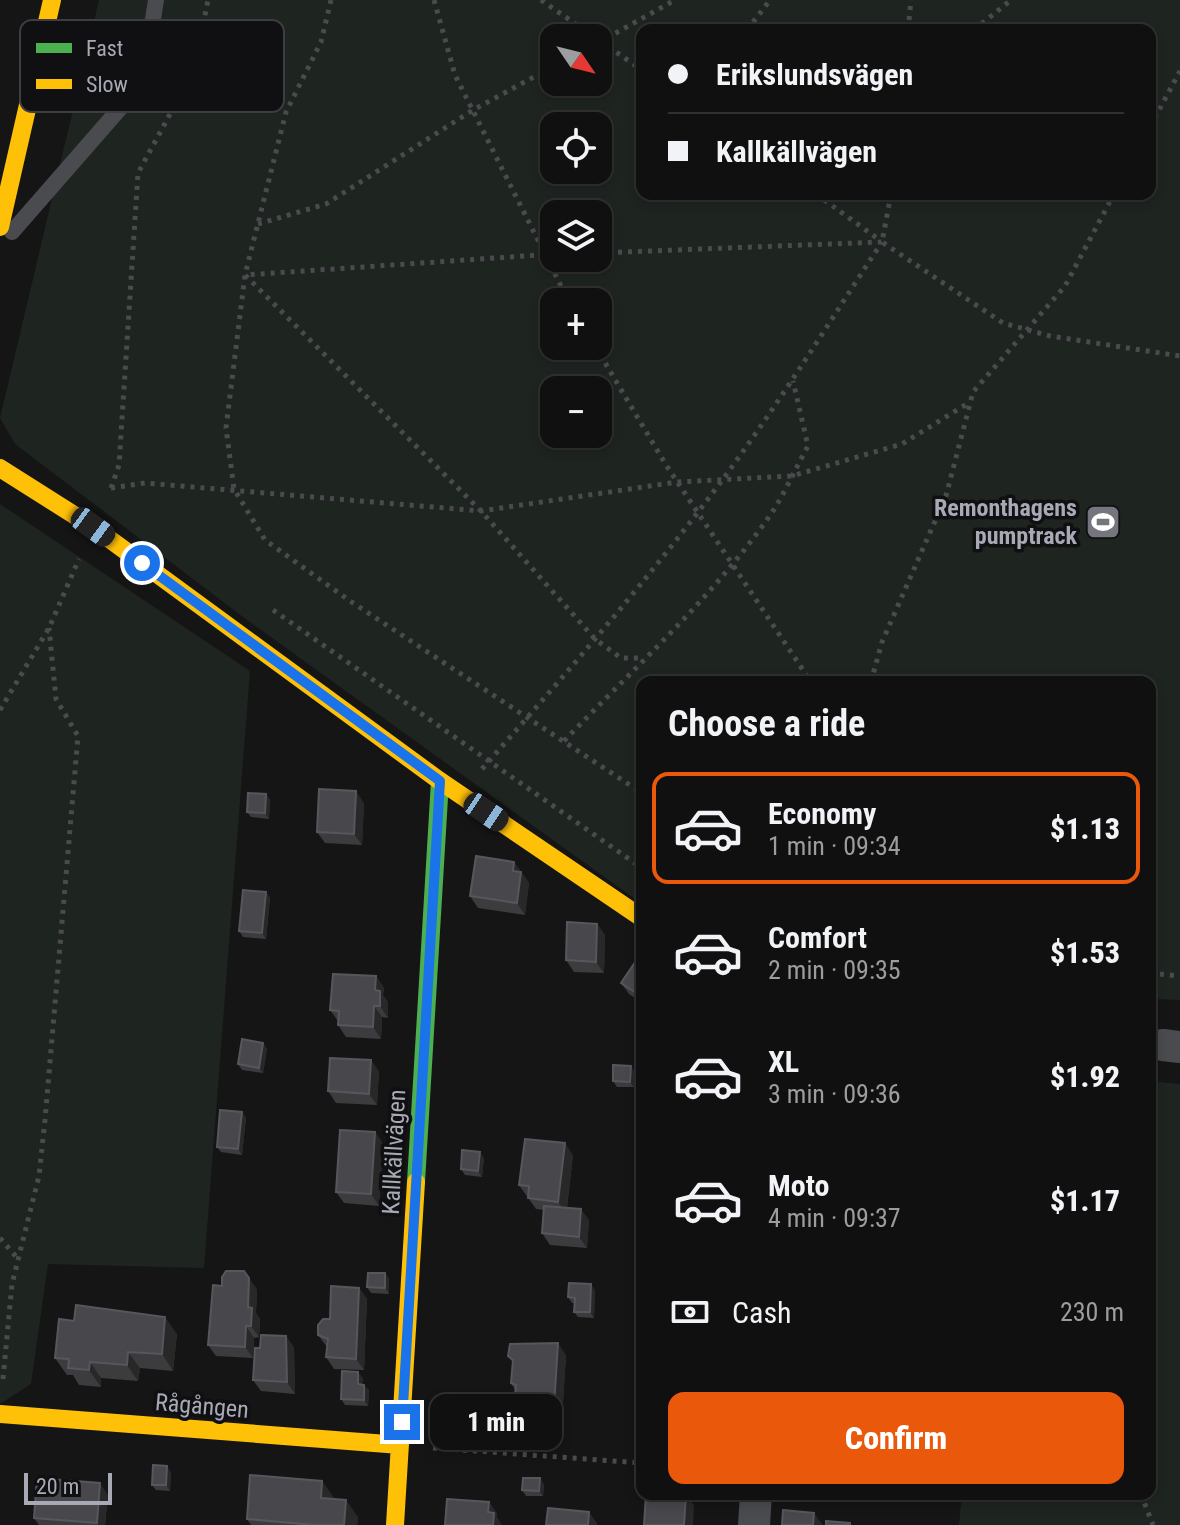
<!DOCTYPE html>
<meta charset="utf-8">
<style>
body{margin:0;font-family:"Roboto Condensed",sans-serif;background:#1e1e1e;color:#f1f3f6;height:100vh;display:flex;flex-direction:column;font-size:30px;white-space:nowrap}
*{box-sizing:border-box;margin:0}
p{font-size:26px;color:#9c9d9f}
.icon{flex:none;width:44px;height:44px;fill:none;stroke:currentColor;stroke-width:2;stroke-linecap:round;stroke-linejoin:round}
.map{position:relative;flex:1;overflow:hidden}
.details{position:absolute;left:636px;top:676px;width:520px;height:824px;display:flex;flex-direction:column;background:#101010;border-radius:16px;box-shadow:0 4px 12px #0003,0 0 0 2px #303030}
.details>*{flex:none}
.hud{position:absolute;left:636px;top:24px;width:520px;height:176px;border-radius:16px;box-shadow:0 4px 12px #0003,0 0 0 2px #303030;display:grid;align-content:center;height:176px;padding:0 32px;background:#101010}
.needle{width:52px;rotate:125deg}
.fabs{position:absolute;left:540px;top:24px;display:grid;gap:16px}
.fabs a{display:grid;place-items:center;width:72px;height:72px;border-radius:16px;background:#101010;box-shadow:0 4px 12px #0003,0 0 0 2px #303030;font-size:40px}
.scale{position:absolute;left:24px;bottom:20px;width:88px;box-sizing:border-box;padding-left:8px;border:4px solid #a7a9b5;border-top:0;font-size:22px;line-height:28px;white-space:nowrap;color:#a7a9b5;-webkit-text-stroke:6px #100f11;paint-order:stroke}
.end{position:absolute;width:36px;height:36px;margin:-18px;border:10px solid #1a73e8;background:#fff;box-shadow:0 0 0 4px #fff}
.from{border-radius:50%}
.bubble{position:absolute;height:56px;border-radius:16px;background:#101010;box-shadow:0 4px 12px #0003,0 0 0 2px #303030;font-size:26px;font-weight:800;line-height:56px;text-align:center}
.car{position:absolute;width:24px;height:48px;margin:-24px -12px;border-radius:10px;box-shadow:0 0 6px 2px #0007;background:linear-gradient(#222 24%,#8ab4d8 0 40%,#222 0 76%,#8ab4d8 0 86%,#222 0)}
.hud b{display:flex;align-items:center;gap:28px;height:76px;font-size:30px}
.hud b+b{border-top:2px solid #303030}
.hud i{width:20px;height:20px;background:#f1f3f6}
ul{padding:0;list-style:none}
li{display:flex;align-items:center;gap:24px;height:112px;margin:0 16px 12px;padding:0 16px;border:4px solid transparent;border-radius:16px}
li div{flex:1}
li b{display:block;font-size:30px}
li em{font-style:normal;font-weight:800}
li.active{border-color:#ea580c}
li>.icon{width:72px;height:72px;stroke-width:1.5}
h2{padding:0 32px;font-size:36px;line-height:96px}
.pay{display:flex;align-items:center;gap:20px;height:88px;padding:0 32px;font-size:30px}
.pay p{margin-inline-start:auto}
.cta{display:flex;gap:16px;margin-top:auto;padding:16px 32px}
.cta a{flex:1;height:92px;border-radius:16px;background:#ea580c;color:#fff;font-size:32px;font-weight:800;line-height:92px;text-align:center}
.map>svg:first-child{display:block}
.green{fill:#1e241f;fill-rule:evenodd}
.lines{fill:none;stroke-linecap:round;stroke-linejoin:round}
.path{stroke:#4b4b4f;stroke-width:5;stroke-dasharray:4 6;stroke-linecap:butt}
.lane{stroke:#4a4b4e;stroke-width:16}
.street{stroke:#4a4b4e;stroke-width:32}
.fast{stroke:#4caf50;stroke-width:18}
.slow{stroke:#ffc107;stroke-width:18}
.wall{fill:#3c3c3f}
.shaded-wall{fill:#282829}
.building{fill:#48484c;stroke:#56575c;stroke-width:2}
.route{stroke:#1a73e8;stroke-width:10}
.labels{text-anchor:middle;stroke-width:7;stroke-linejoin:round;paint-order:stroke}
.poi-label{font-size:24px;font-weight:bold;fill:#a7a9b5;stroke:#100f11;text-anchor:end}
.street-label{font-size:24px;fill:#a7a9b5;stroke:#100f11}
.key{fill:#100f11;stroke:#3d3d42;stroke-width:2}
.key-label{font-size:22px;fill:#a7a9b5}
</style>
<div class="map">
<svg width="1180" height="1525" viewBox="0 0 1180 1525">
<rect width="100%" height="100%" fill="#151515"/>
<!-- green -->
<path class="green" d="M99,0H1180V1000L1150,999V682H642V904L247,620L15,444L0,418ZM642,30H1150V194H642ZM554,38H598V82H554ZM554,126H598V170H554ZM554,214H598V258H554ZM554,302H598V346H554ZM554,390H598V434H554Z
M0,504L250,671L204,1268L48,1264L31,1384L0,1404Z
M1150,1081L1180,1084V1525H959L962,1494H1150Z"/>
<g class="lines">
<!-- path -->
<path class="path" d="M331,0L321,42L286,112L245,275L226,428L234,489L265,540L350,601L642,793
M434,0L455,75L569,302
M541,0L596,38
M747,30L770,0
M908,30L911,0
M974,30L1011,0
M600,41L642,70
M598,43L675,0
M1150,127L1180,71
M816,194L881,241
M891,194L882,242L1003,323L1050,336L1180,356
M258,224L326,204L473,110L554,66
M598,253L881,242
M554,254L245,275L481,511L595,639L621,658H644
M595,346L666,465L811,682
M111,488L145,483L481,511L677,482L792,476L902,444L970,402
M111,488L119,465L138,173L194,70L208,0
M273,610L642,868
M871,682L882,642L946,496L973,392L1065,286L1114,194
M0,710L49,628L79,559
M564,741C633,669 708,602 766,521C783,498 794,471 808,446L793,381
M482,769C565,675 648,580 723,479C780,402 830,321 882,242
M1150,973L1180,976
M0,1238L18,1259
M3,1379L12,1284L39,1176L45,1120L78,736L56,699L49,628
M433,1448L642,1463
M1141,1494L1153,1525"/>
<!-- lane -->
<path class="lane" d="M12,232L143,82L156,0"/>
<!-- street -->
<path class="street" d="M1163,1045L1180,1047
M754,1525L756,1494"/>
<!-- fast -->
<path class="fast" d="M416,1182L440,781"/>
<!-- slow -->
<path class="slow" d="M0,227L52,0
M0,468L93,527L440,781L642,918
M0,1414L400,1445
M395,1525L416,1182"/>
</g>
<!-- wall -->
<path class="wall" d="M266,794L270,800L269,819L251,817L247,812Z
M364,803L362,845L325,843L317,832Z
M514,862L529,883L525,915L478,908L470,896Z
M266,892L270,898L266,939L243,937L239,931Z
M597,924L605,935L604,973L574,972L566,960Z
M642,961V1003L629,994L621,983Z
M376,976L384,988L383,995L388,1002V1018L382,1017L381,1039L346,1037L338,1025V1021L330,1010Z
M263,1043L267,1049L263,1073L242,1070L238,1064Z
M379,1071L377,1105L336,1103L328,1091Z
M635,1072L634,1087H617L613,1081Z
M242,1112L246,1118L242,1155L221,1152L217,1147Z
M375,1132L383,1144L379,1206L344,1203L336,1192Z
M573,1155L567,1208L589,1220L587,1248L550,1245L542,1233L544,1210L536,1209L519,1185Z
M484,1158L482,1177L465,1175L461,1169Z
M385,1273L389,1279V1294L371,1293L367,1287Z
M359,1288L367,1299L364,1370L334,1369L326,1357L327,1347L318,1335L330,1319Z
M257,1289L256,1313L260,1319L259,1337L254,1338L253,1358L216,1356L208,1345Z
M595,1290L594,1318L578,1317L574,1312L575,1303H572L568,1297Z
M177,1334L173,1371L140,1368L138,1381L101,1378V1387L79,1385L73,1375H67L55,1358Z
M286,1336L294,1348L295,1394L261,1391L253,1380L260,1348Z
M566,1355L562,1418L529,1416L515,1395V1390L511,1383L513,1363L508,1356Z
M363,1378L362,1385L369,1390L368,1406L345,1405L341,1399Z
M509,1405L507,1429L468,1425L464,1420Z
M171,1472L170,1491L156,1490L152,1485Z
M322,1481L334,1499L358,1517L357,1525H251L247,1519Z
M544,1484L543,1496H526L522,1490Z
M108,1495L105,1525H39L34,1518Z"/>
<!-- shaded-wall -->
<path class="shaded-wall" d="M356,791L364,803L362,845L354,834Z
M266,794L270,800L269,819L265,813Z
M514,862L529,883L525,915L517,903L513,871Z
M266,892L270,898L266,939L262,933Z
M597,924L605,935L604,973L596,962Z
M376,976L384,988L383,995L388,1002V1018L380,1006L375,990Z
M374,1006L382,1017L381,1039L373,1027Z
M263,1043L267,1049L263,1073L259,1068Z
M371,1060L379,1071L377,1105L369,1094Z
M631,1066L635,1072L634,1087L630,1082Z
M242,1112L246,1118L242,1155L238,1149Z
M375,1132L383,1144L379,1206L371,1194Z
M565,1143L573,1155L566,1213L558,1202Z
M480,1152L484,1158L482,1177L478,1171Z
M581,1209L589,1220L587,1248L579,1237Z
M385,1273L389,1279V1294L385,1288Z
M249,1278L257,1289L256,1313L260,1319L259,1337L251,1326L248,1307Z
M591,1284L595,1290L594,1318L590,1312Z
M359,1288L367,1299L364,1370L356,1359Z
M165,1317L177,1334L173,1371L162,1354Z
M246,1326L254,1338L253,1358L245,1347Z
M286,1336L294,1348L295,1394L287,1382Z
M558,1343L566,1355L562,1418L554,1407Z
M128,1352L140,1368L138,1381L127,1365Z
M90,1362L101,1378V1387L89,1370Z
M358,1372L363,1378L362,1390L358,1384Z
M364,1385L369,1390L368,1406L364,1400Z
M505,1400L509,1405L507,1429L503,1423Z
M167,1466L171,1472L170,1491L166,1485Z
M540,1478L544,1484L543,1496L539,1491Z
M322,1481L334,1498L333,1515L321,1498Z
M100,1483L108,1495L105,1525H98L97,1523Z
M686,1494L694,1505L693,1525H684Z
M346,1500L358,1517L357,1525H344Z
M489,1502L497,1513V1517L502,1525H493L488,1512Z
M589,1512L597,1523V1525H588Z
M814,1513L822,1524V1525H813Z"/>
<!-- building -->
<path class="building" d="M319,789L356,791L354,834L317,832Z
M248,793L266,794L265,813L247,812Z
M476,856L514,862L513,871L521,872L517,903L470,896Z
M243,890L266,892L262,933L239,931Z
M567,922L597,924L596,962L566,960Z
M638,958L642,961V997L621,983Z
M333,974L376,976L375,990L380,991V1006H374L373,1027L338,1025L339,1011L330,1010Z
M242,1039L263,1043L259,1068L238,1064Z
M330,1058L371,1060L369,1094L328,1091Z
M613,1065L631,1066L630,1082L613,1081Z
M220,1110L242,1112L238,1149L217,1147Z
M340,1130L375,1132L371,1194L336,1192Z
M525,1139L565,1143L558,1202L528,1198L529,1186L519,1185Z
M462,1150L480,1152L478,1171L461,1169Z
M544,1206L581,1209L579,1237L542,1233Z
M226,1271H244L249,1278L248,1307L252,1308L251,1326H246L245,1347L208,1345L213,1285L222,1286V1277Z
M368,1273H385V1288L367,1287Z
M569,1283L591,1284L590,1312H574L575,1298L568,1297Z
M331,1286L359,1288L356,1359L326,1357L328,1339L318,1335V1325L323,1319H330Z
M76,1305L165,1317L162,1354L128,1352L127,1365L90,1362L89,1370L68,1368L69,1359L55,1358L59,1319L74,1321Z
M261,1335L286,1336L287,1382L253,1380L255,1348H260Z
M558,1343L554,1407L521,1404L522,1397L515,1395L516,1385L511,1383L513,1360L508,1356L510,1344Z
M342,1371L358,1372V1384L364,1385V1400L341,1399Z
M466,1396L505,1400L503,1423L464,1420Z
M153,1465L167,1466L166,1485H152Z
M250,1475L322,1481L321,1498L346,1500L344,1525H314L247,1519Z
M37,1478L100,1483L97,1523L34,1518Z
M523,1478H540L539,1491L522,1490Z
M646,1494H686L684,1525H644Z
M447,1499L489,1502L488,1512L494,1513L493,1525H445Z
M548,1508L589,1512L588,1525H546Z
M783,1510L814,1513L813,1525H782Z
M826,1521L850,1523V1525H826Z"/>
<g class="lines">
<!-- route -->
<path class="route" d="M142,563L440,781L402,1422"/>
</g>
<!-- icons -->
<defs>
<g id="stadium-square" transform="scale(1.8)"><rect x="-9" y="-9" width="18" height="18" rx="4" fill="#74757d" stroke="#100f11"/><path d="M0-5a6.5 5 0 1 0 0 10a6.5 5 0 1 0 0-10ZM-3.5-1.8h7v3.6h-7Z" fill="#fff"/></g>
</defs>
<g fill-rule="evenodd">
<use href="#stadium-square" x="1103" y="522"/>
</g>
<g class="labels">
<!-- poi labels -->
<g class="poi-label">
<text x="1077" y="516">Remonthagens<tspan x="1077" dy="28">pumptrack</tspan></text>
</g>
<!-- street labels -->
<g class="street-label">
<text transform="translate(394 1152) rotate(-87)" y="8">Kallkällvägen</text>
<text transform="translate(202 1406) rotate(5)" y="8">Rågången</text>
</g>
</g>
<!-- legend -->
<rect x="20" y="20" width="264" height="92" rx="12" class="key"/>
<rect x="36" y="43" width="36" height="10" fill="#4caf50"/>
<rect x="36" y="79" width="36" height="10" fill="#ffc107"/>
<g class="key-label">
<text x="86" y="56">Fast</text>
<text x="86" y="92">Slow</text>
</g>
</svg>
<div class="fabs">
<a><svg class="needle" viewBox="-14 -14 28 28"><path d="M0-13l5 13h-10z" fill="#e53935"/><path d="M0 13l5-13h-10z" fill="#9c9d9f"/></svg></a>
<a><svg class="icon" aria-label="locate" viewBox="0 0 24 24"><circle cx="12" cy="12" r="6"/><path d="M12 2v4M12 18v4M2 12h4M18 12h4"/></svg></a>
<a><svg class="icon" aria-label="layers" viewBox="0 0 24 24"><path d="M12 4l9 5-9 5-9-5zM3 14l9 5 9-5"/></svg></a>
<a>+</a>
<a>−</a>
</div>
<div class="scale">20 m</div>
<i class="end from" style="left:142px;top:563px"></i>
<i class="end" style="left:402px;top:1422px"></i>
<div class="bubble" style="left:430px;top:1394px;width:132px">1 min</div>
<i class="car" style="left:93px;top:527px;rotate:126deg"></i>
<i class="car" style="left:486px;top:812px;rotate:124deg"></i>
<div class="hud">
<b><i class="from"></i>Erikslundsvägen</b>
<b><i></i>Kallkällvägen</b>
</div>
<section class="details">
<h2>Choose a ride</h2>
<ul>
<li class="active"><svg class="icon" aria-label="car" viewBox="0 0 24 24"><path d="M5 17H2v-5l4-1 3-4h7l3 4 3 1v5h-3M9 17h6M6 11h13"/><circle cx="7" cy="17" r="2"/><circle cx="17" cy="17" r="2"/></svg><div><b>Economy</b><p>1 min · 09:34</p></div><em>$1.13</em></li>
<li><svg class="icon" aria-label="car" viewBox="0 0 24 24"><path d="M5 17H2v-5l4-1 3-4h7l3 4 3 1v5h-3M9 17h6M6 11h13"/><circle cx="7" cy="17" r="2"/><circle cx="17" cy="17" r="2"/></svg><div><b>Comfort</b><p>2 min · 09:35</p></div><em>$1.53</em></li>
<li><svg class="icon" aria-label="car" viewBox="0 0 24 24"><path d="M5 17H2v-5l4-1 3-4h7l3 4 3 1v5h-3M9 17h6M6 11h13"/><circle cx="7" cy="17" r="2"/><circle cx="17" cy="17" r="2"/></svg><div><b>XL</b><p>3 min · 09:36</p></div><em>$1.92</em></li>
<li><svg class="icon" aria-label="car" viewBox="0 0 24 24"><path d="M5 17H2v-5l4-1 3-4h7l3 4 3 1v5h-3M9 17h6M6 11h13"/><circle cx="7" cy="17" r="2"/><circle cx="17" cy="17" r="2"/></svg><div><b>Moto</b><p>4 min · 09:37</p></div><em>$1.17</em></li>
</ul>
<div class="pay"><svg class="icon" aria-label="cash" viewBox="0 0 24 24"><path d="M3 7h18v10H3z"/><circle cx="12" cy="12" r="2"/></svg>Cash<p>230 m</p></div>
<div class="cta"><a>Confirm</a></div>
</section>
</div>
